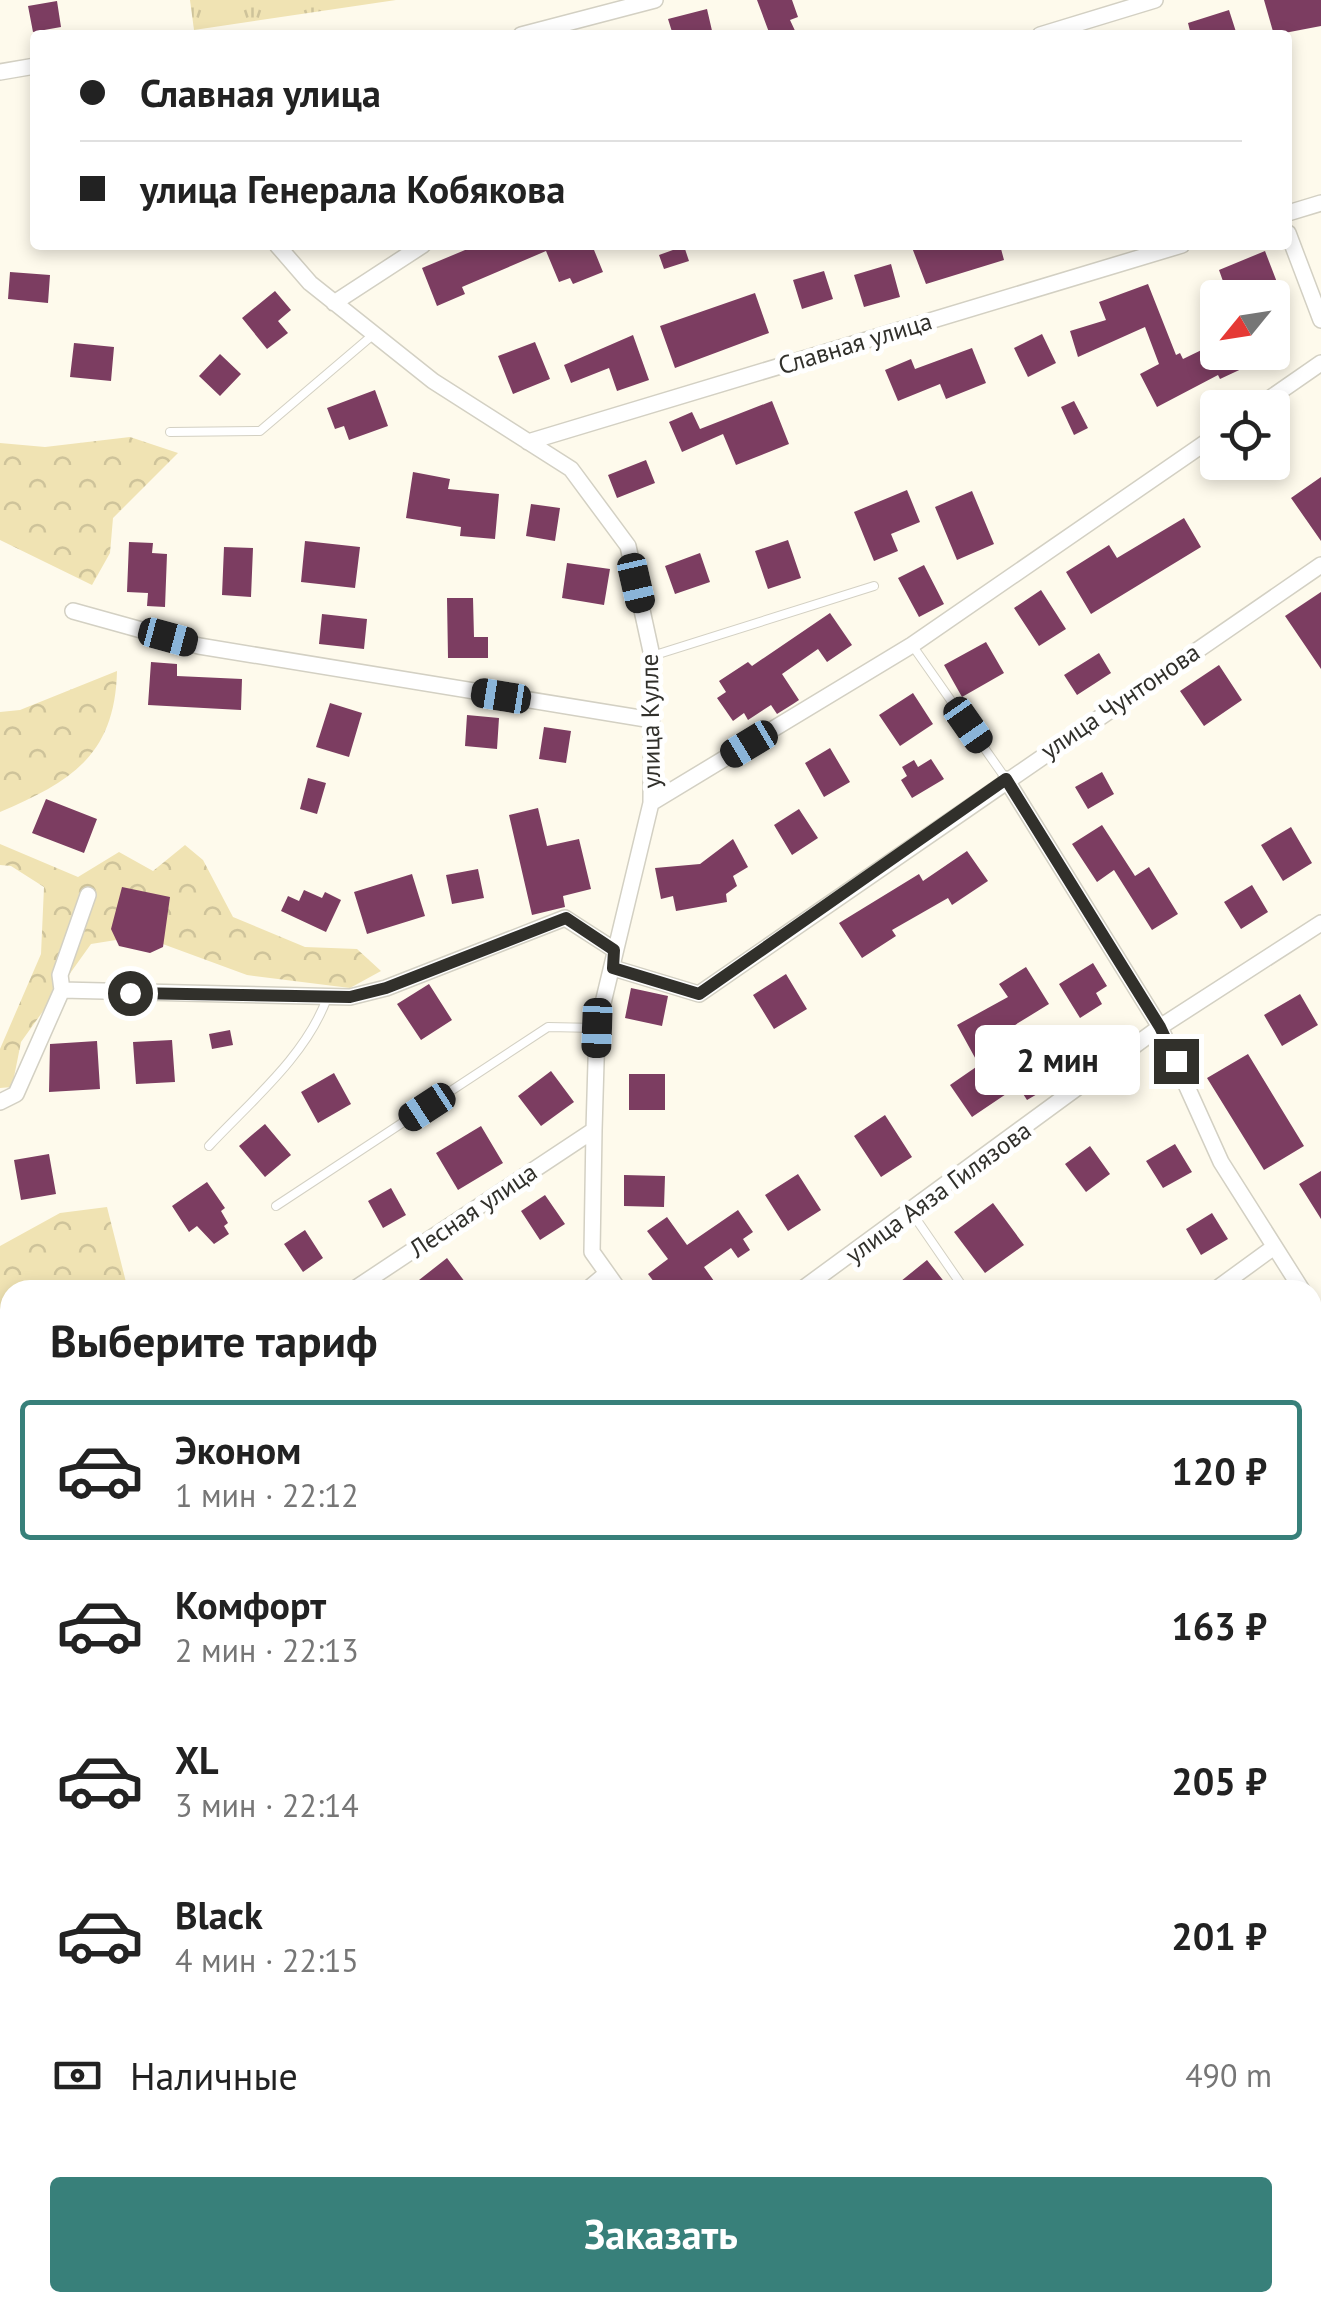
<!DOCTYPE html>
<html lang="ru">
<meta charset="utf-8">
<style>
body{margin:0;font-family:"PT Sans",sans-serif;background:#f6f6f6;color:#222;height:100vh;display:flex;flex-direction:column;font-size:38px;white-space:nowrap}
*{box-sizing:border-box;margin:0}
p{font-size:32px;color:#767676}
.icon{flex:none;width:55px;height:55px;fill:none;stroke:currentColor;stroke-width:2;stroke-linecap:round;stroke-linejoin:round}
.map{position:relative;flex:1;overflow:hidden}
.side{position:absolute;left:0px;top:1280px;width:1322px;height:1032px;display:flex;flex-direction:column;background:#fff;border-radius:30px 30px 0 0;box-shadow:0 5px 15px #0003}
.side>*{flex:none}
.hud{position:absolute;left:30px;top:30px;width:1262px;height:220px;border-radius:10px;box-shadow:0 5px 15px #0003;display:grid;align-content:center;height:220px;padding:0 50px;background:#fff}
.needle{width:65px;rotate:240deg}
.controls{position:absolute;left:1200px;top:280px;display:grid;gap:20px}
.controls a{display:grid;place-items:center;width:90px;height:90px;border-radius:10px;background:#fff;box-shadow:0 5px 15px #0003;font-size:50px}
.end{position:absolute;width:45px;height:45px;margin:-22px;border:12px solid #31302b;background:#fff;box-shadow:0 0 0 5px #fff}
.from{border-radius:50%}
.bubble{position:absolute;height:70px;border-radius:10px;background:#fff;box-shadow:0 5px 15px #0003;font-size:32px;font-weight:700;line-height:70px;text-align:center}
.car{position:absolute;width:30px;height:60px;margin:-30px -15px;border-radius:12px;box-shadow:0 0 8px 2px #0007;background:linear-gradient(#222 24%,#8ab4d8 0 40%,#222 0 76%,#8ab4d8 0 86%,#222 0)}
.hud b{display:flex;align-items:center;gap:35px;height:95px;font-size:38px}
.hud b+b{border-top:2px solid #e0e0e0}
.hud i{width:25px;height:25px;background:#222}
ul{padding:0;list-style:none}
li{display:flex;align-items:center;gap:30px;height:140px;margin:0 20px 15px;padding:0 30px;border:5px solid transparent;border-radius:10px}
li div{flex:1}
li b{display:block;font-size:38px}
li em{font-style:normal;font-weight:700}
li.selected{border-color:#38807a}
li>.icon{width:90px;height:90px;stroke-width:1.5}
h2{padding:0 50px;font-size:45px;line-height:120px}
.pay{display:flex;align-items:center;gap:25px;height:110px;padding:0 50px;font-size:38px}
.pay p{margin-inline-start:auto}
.action{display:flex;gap:20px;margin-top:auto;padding:20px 50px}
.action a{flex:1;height:115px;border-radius:10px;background:#38807a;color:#fff;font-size:40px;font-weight:700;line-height:115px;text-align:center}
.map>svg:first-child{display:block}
.grass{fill:url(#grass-tufts)}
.forest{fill:url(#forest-crowns)}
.building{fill:#7c3d61}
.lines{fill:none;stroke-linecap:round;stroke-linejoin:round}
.lane-casing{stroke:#d3d0c3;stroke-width:10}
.street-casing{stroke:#d3d0c3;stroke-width:18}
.lane{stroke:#fff;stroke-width:8}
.street{stroke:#fff;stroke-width:15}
.route{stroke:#31302b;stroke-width:12}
.labels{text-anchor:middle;stroke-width:10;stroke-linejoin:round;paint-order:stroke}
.street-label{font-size:25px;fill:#31302b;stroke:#fff}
</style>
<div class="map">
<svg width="1321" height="2311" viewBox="0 0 1321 2311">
<defs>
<pattern id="grass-tufts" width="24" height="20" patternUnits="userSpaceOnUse" patternTransform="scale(2.5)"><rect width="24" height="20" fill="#f0e3b3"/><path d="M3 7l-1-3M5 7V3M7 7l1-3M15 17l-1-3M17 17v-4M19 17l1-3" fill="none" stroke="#cec39a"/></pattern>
<pattern id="forest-crowns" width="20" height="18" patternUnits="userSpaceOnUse" patternTransform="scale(2.5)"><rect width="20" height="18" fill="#f0e3b3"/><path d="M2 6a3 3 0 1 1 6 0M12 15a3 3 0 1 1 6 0" fill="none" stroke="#cec39a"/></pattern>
</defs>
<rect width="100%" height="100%" fill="#fefaec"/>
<!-- grass -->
<path class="grass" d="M190,0H396L194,30Z"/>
<!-- forest -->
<path class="forest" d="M130,437L178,453L113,518L110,553L92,585L0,540V443L45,447Z
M117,671C115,756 70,782 0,812V712L20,710Z
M0,844L78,877L119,852L153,871L185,845L203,860L233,917L305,947L357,949L381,971L350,988L247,975L141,936L91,944L21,1042L12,1087L0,1088V1049L41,954L44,887L11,866L0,865Z
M107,1207L128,1290H10V1316H0V1246L60,1213Z"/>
<!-- building -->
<path class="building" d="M757,0H792L798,17L790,20L797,35H770Z
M1264,0H1321V26L1274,35Z
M57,1L61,27L33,32L28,6Z
M707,9L713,35H673L668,19Z
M1229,10L1237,35H1191L1188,23Z
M477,245H592L603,272L573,284L570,278L559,282L546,251L462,287L465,294L437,306L422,268Z
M911,245H1000L1004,260L926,284Z
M684,246L689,261L664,269L659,255Z
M1265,251L1283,298H1229L1219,270Z
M891,264L900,297L864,307L854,275Z
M824,271L833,299L802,309L793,280Z
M10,272L50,275L48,303L8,299Z
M1148,284L1176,355L1180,353L1183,359L1218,342V352H1244L1250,365L1220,379L1218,375L1157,407L1140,374L1159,364L1145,327L1078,357L1070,331L1106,320L1099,302Z
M275,291L291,310L278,321L288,333L267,349L242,318Z
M755,293L769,333L675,368L660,326Z
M1042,334L1056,363L1028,377L1014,348Z
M633,335L649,380L617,391L609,368L571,383L564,365Z
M535,342L550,379L513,394L498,356Z
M74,343L114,347L111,381L70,377Z
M972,348L986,383L946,399L940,384L898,401L885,370L911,359L915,369Z
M220,354L241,374L220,396L199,376Z
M375,390L388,426L349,440L344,426L335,429L327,408Z
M772,401L789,444L736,465L723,434L682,452L669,422L692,412L700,429Z
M1074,401L1088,428L1074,435L1061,407Z
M646,460L655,483L617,498L608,475Z
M413,472L450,479L448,489L499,494L495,539L460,536L461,527L406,518Z
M1321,477V541L1291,498Z
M907,490L920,522L891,534L898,551L874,561L854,512Z
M972,491L994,544L957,560L935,507Z
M531,504L560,508L555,541L526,536Z
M1184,518L1201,547L1091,614L1066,572L1109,545L1117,558Z
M788,540L801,578L768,589L755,551Z
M305,541L360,547L355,588L301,582Z
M129,542L153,543L152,553L167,554L165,607L147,606L148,593L127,592Z
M224,547L253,548L251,597L222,595Z
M700,553L710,582L675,594L665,566Z
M567,563L610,569L604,605L562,598Z
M924,565L944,604L919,617L898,578Z
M1041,590L1066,629L1039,646L1014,608Z
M1321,592V669L1285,616Z
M447,598H473L474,637H488V658H448Z
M830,613L852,645L827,662L818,649L782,674L799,700L793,704L777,714L771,705L748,720L744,713L733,721L717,698L726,692L719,681L748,662L752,666Z
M322,614L367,619L364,649L319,644Z
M986,642L1004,673L962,697L944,665Z
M1099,653L1111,673L1077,695L1064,675Z
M151,662L177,664V676L242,679L241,710L148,705Z
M1219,665L1242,700L1204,726L1180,691Z
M913,693L933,724L900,746L879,715Z
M330,703L362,713L349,757L316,747Z
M467,715L499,718L497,749L465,746Z
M544,727L571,731L566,763L539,759Z
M830,748L850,782L824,797L805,763Z
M931,759L944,779L912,798L901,780L907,776L902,767L914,760L918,767Z
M1102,772L1114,794L1088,809L1075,787Z
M308,778L326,783L317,814L300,809Z
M46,799L97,819L84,853L32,833Z
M538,808L547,846L579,839L591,889L563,896L565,907L532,915L509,815Z
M799,809L818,838L792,855L774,825Z
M1102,825L1135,876L1149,867L1178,914L1152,930L1114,870L1097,882L1072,844Z
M1291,827L1312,863L1283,881L1261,845Z
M733,839L748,867L733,876L737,886L726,894L727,902L676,911L673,896L661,899L655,868L700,864Z
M967,851L988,881L952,905L948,898L892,930L896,936L862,958L839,923L919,874L923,881Z
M478,869L484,898L452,904L446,875Z
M412,874L425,916L367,934L354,892Z
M1252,885L1268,912L1241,929L1224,902Z
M122,887L170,897L163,947L150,953L119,946L111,929Z
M304,890L322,898L325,892L341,900L326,932L281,911L288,896L299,901Z
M1093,963L1107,986L1096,993L1102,1004L1080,1018L1059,984Z
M1026,967L1049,1004L1002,1033L1020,1065L1038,1054L1056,1083L1027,1100L1018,1086L972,1117L950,1085L979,1065L957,1025L1008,997L999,984Z
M786,974L807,1009L774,1029L753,995Z
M429,984L452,1020L421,1040L397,1004Z
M631,988L668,996L662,1026L625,1018Z
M1300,994L1318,1025L1282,1046L1264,1015Z
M230,1030L233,1045L212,1049L209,1034Z
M172,1040L175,1082L136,1084L133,1042Z
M97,1041L100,1089L49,1092L50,1044Z
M1248,1054L1304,1146L1264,1170L1207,1078Z
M551,1071L574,1102L541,1126L518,1096Z
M334,1073L351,1104L318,1123L301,1092Z
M629,1074H665V1110H629Z
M885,1115L912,1157L881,1177L854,1136Z
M265,1124L291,1155L265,1177L239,1146Z
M481,1126L503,1163L458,1190L436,1153Z
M1175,1144L1192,1172L1163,1188L1146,1161Z
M1090,1146L1110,1174L1086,1192L1065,1164Z
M49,1154L56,1194L21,1200L14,1160Z
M1321,1171V1219L1299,1184Z
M798,1174L821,1210L788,1231L765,1195Z
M624,1175L665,1176L664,1207L624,1206Z
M207,1182L225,1208L221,1211L228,1223L224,1226L229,1234L214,1244L197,1226L189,1232L172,1206Z
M391,1188L406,1215L383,1228L368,1201Z
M545,1195L565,1224L540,1240L521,1211Z
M993,1203L1024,1245L985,1273L954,1232Z
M738,1210L753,1232L743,1239L750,1250L738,1258L731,1248L704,1267L714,1281L702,1290H660L648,1274L668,1259L647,1231L667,1217L687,1245Z
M1212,1213L1228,1239L1201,1255L1186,1229Z
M305,1230L323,1258L303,1272L284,1244Z
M447,1258L471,1290H426L419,1280Z
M927,1260L946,1284L938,1290H890Z"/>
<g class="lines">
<!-- lane casing -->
<g class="lane-casing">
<path id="lane" d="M170,432L260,431L374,334
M912,645L1006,779
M652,656L874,586
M209,1146C251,1101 306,1056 327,998
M276,1206L548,1027L597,1028
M912,1213L965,1290"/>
</g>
<!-- street casing -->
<g class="street-casing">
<path id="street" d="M521,35L655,0
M1040,35L1155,0
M0,72L35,66
M1288,213L1321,203
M1288,233L1321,320
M277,245L310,283L433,381L571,469L628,546L652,656L651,803L597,1028L594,1130L592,1252L619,1290
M334,303L423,245
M1256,408L1321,363
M528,442L1182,245
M73,611L199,646L652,720
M1006,779L1160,1027L1221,1162L1302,1290
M651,803L912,645L1218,434
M613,968L699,994L1321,565
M62,990L60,975L88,895
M0,1102L16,1094L62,990L350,997L386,988L565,918L613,949
M353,1290L594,1130
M587,1290L606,1274
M801,1290L1160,1027L1321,923
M1215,1290L1274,1247
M1312,1307L1321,1320
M1312,1733L1321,1727
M0,1810L10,1804
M1312,2197L1321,2191
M0,2208L10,2224
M59,2302L64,2311
M390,2302L396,2311
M612,2302L617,2311
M1274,2302L1279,2311
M774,2311L787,2302
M1118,2311L1132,2302"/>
</g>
<!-- lane -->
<use href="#lane" class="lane"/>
<!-- street -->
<use href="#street" class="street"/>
</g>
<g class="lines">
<!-- route -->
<path class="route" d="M130,993L350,997L386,988L566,918L614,950L613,968L699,994L1006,779L1160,1027L1176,1061"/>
</g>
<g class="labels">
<!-- street labels -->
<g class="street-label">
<text transform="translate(855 343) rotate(-17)" y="9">Славная улица</text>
<text transform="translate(1120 701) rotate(-34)" y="9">улица Чунтонова</text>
<text transform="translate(650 721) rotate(-91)" y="9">улица Кулле</text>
<text transform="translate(938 1192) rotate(-36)" y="9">улица Аяза Гилязова</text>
<text transform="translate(473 1210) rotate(-34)" y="9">Лесная улица</text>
</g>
</g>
</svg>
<div class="controls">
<a><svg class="needle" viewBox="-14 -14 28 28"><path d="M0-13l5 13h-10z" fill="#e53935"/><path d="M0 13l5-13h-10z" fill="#767676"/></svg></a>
<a><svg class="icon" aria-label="locate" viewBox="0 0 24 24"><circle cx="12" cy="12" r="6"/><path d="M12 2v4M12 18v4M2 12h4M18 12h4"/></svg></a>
</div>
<i class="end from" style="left:130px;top:993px"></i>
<i class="end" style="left:1176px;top:1061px"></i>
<div class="bubble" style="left:975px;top:1025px;width:165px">2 мин</div>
<i class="car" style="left:636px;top:583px;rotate:167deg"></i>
<i class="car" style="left:168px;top:637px;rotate:105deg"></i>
<i class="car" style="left:501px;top:696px;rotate:279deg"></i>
<i class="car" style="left:968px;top:725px;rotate:145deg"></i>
<i class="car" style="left:749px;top:744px;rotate:239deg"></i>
<i class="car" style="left:597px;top:1028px;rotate:182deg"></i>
<i class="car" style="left:427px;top:1107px;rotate:237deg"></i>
<div class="hud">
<b><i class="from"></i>Славная улица</b>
<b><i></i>улица Генерала Кобякова</b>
</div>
<section class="side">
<h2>Выберите тариф</h2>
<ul>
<li class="selected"><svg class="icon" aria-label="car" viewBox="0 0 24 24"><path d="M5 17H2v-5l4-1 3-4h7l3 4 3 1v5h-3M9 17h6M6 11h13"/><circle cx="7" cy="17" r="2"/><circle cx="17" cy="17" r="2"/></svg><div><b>Эконом</b><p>1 мин · 22:12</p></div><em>120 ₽</em></li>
<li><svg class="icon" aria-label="car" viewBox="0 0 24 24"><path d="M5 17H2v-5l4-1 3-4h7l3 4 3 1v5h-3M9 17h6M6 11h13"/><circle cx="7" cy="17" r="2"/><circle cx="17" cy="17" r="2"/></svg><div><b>Комфорт</b><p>2 мин · 22:13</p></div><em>163 ₽</em></li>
<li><svg class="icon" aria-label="car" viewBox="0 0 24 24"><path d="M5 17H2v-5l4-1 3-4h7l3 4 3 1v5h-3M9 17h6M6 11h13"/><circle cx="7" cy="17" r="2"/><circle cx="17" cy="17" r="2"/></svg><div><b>XL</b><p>3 мин · 22:14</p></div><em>205 ₽</em></li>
<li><svg class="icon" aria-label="car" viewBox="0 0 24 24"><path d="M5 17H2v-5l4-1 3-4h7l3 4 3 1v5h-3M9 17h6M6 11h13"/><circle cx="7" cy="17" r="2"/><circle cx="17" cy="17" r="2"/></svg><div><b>Black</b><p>4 мин · 22:15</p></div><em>201 ₽</em></li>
</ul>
<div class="pay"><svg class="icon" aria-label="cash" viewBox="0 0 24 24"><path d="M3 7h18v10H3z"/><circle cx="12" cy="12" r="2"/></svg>Наличные<p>490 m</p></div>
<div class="action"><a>Заказать</a></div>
</section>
</div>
